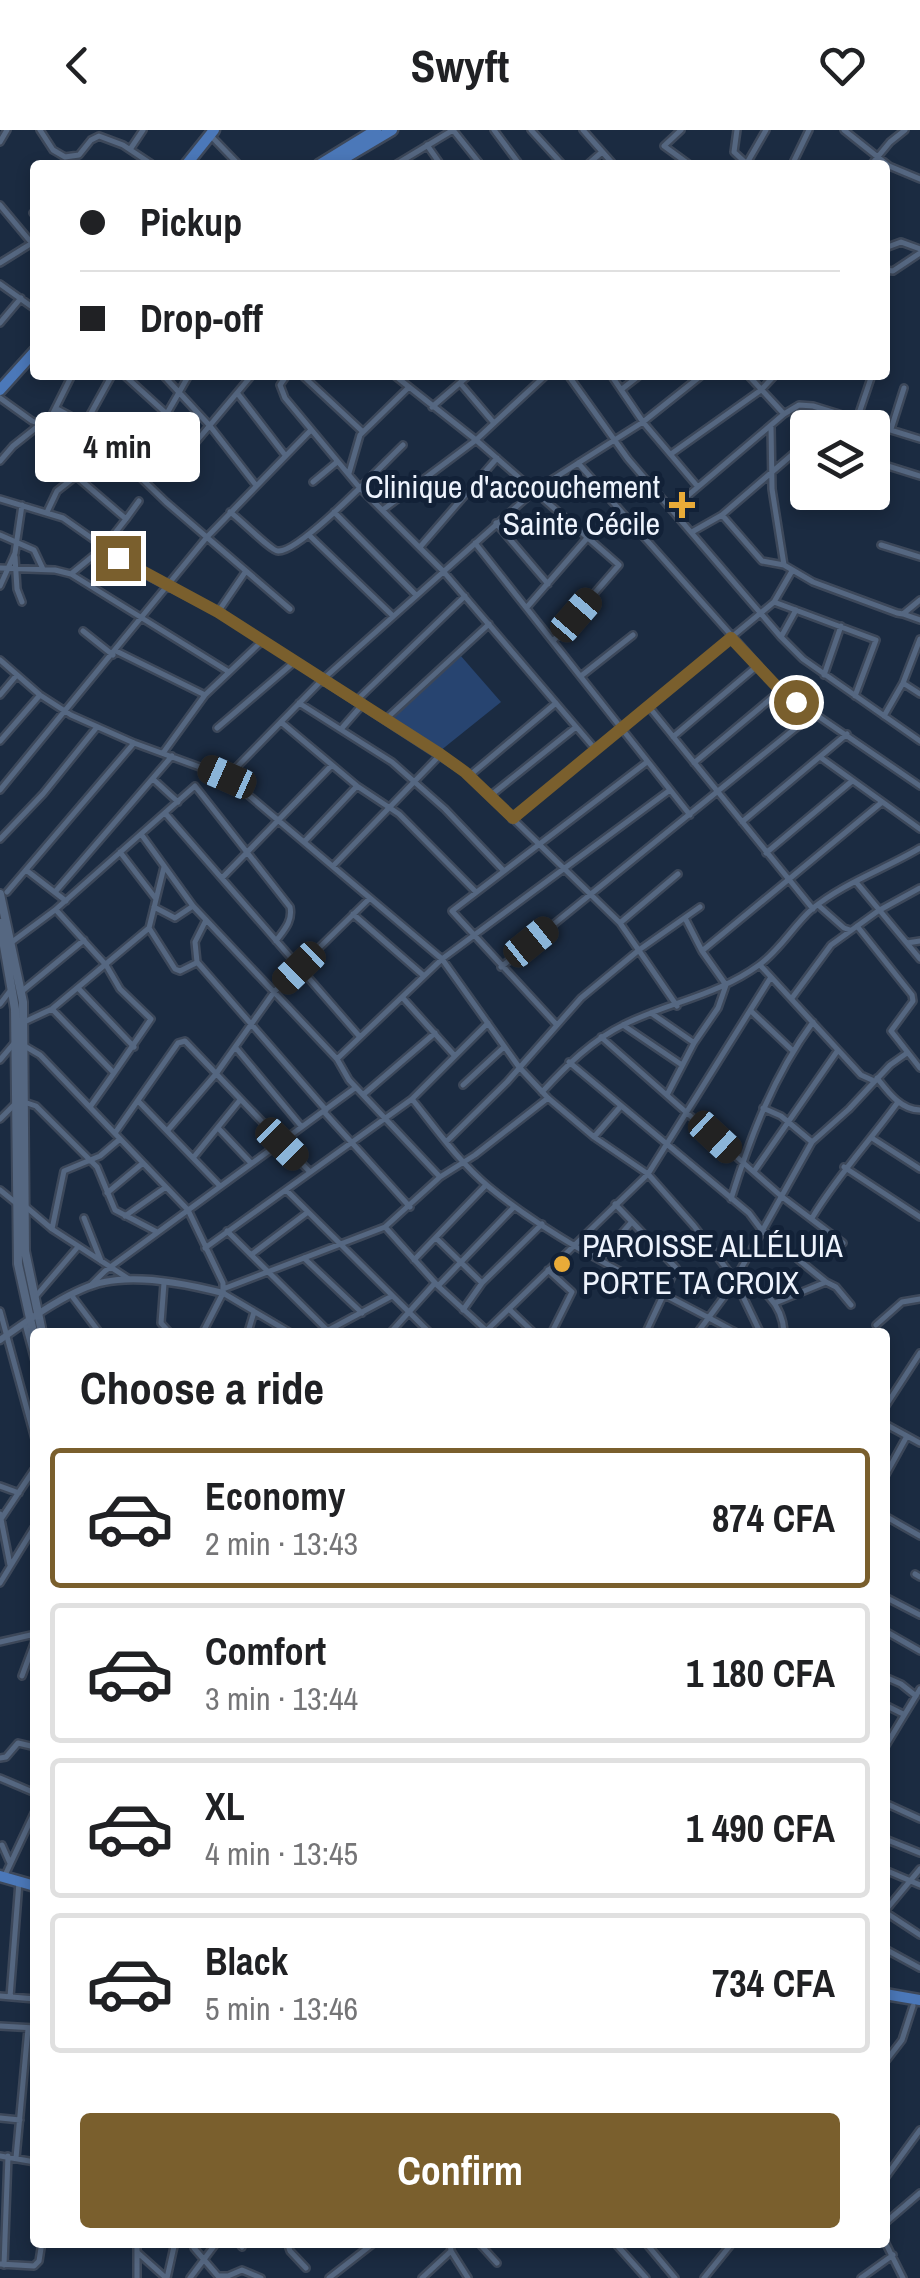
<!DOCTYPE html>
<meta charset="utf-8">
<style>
body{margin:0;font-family:"Archivo Narrow",sans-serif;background:#f2f2f2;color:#202124;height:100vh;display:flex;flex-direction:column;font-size:38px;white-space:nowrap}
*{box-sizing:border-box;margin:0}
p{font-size:32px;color:#757577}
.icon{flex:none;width:55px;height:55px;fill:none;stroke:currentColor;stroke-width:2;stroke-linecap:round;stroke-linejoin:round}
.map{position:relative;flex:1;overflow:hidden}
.drawer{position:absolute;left:30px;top:1198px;width:860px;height:920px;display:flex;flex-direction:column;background:#fff;border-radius:10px;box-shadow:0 5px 15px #0003}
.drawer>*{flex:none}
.banner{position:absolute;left:30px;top:30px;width:860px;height:220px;border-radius:10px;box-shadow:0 5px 15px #0003;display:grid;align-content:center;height:220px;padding:0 50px;background:#fff}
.buttons{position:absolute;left:790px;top:280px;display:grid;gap:20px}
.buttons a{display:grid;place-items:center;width:100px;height:100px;border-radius:10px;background:#fff;box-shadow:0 5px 15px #0003;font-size:50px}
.end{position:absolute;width:45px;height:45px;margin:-22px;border:12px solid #7a5f2d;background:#fff;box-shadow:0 0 0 5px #fff}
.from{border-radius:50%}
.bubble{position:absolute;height:70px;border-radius:10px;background:#fff;box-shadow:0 5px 15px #0003;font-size:32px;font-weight:700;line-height:70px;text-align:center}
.car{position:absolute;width:30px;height:60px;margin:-30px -15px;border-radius:12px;box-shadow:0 0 8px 2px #0007;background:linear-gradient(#222 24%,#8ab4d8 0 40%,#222 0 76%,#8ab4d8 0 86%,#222 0)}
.banner b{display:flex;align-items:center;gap:35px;height:95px;font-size:38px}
.banner b+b{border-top:2px solid #e0e0e0}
.banner i{width:25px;height:25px;background:#202124}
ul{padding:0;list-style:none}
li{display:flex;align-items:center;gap:30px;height:140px;margin:0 20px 15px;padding:0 30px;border:5px solid #e0e0e0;border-radius:10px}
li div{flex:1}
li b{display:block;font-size:38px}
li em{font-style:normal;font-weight:700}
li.on{border-color:#7a5f2d}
li>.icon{width:90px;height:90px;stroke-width:1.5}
h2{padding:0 50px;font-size:45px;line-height:120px}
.button{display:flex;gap:20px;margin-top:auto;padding:20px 50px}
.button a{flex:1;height:115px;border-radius:10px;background:#7a5f2d;color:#fff;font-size:40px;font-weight:700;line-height:115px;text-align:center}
header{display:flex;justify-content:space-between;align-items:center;height:130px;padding:0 50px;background:#fff;font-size:45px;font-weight:700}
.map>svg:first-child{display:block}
.green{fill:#274470}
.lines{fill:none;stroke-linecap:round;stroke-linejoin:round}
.minor-casing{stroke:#3d485a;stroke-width:10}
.tertiary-casing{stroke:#3d485a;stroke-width:11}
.secondary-casing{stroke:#3d485a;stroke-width:12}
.primary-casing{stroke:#3d485a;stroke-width:15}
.minor{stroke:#556781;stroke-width:5}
.tertiary{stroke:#556781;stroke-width:6}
.secondary{stroke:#556781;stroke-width:8}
.primary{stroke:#4b78b9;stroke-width:10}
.route{stroke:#7a5f2d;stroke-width:12}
.poi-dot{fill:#e9ab38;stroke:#122137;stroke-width:4}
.labels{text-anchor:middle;stroke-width:10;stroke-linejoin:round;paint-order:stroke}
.poi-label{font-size:32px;fill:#edf3fd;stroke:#122137;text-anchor:end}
</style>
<header><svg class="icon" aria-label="back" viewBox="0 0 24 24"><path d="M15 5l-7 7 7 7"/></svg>Swyft<svg class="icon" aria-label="heart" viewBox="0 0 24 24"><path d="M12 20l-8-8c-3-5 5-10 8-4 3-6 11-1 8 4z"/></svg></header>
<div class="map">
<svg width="920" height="2148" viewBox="0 0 920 2148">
<rect width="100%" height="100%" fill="#1b2b41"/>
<!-- green -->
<path class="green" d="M460,525L501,572L440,621L390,589Z"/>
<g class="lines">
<!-- minor casing -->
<g class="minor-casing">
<path id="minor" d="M40,0L53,20L65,27L79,25L91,10L99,6L123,15L153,35
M453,0L481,35
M494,0L520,35
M531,0L563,35
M583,0L614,35
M681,0L664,16L690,35
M737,0L734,22L748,35
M844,0L889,36L920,49
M212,7L239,35
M0,12L7,0
M427,15L441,35
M131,18L143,0
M747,33L766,0
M395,35L453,0
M587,35L602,22
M792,35L809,0
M871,35L890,12L905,0
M0,75L35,117
M33,83L35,84
M885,118L901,112L920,119
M0,133L32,113
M885,140L893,141L920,123
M0,154L35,179
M0,193L21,168
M124,245L168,285
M163,245L210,296L255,354
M287,245L280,255L285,268L359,357L443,441L596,620
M302,245L363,302
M394,245L476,310L619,435L554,510
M568,245L628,329L781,507L803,529L920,611
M611,245L643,292L698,357
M748,245L784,284
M460,253L494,293
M622,259L640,245
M238,264L285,325
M0,268L32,291L41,294
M432,277L469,245
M57,279L85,294L166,372L290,479
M85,294L112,245
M771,295L772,359L784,435
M854,298L872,245
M891,299L904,258
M195,313L252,245
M671,324L761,260L775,245
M0,331L13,316L52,285L72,245
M872,331L920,346
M578,333L780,560L920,656
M129,335L154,306L189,245
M349,343L360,305L408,258
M313,352L337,332
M0,369L63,388L137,440L218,482L465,642L620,793L677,876
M384,379L476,310L546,245
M672,379L784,284L799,275L813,276L920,309
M47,382L57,361L76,346L126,389L139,371
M230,382C239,388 271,421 278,421C300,423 383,334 403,315
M334,382L416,465
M722,385L762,431L784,435L813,452L897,483L903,484L920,470
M496,393L548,454
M692,402L722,385L808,311
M0,405L34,420L43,439
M310,406L393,486
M475,413L690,685
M881,415L920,427
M420,417L497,328
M15,427L17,459L22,472
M0,438L55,440L71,444L229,542
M71,444L104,417L126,389
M0,456L15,423L22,375
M774,472L876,510L855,566
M528,476L588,407
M218,482L246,441
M903,484L920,490
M83,501L113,525
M781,507L796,480
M116,521L205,565
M0,530L40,565L71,585L134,613L227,647L442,829L519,937L548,968L594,1007L648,1044L694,1096L735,1150L760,1202
M824,545L841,496
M581,546L633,505
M903,553L920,564
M0,565L16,546
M357,570L465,466
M299,573L392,632L445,679L503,740
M649,577L813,779
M884,586L903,553L920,509
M386,589L489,494
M281,592L357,656L399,684L476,762
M217,598L293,533
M342,598L363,574
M673,607L757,536
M0,611L40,565
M163,623L205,565L262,511
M820,627L920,699
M694,633L780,561
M469,646L556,573
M227,647L322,550L534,361L643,292L702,245
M153,649L178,672
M0,660L207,407L311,300
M490,666L576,597
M165,683L360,907
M512,689L774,472L792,441
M742,692L847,604
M141,704L193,776L337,929L349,950L440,1047
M0,709L43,664L97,597
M304,712L357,656
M120,722L156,769
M766,723L852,651
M333,736L440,625
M26,740L66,771
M222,748L332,635
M856,752L920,829
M7,762L134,613
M55,762L172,626
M818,775L844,798L850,800
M154,777L175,788L193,776
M56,780L106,835L120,859L151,889L114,943
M353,784L424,846
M206,790L195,812L197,832L326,980
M620,793L678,744
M857,796L912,865L913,871L891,901L920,938
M149,798L175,839L180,841L196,833
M12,812L55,780L195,656L290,777C293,791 284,800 276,811
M907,813L920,811
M702,821L881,673
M760,835L861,945L872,950
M501,837L813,584
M78,858L134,917
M21,862L84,810
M402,867L454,925
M792,868L831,815L878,781L920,758
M0,874L10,861
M52,879L114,943L90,977
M751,881L792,920
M651,883L693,912
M22,893L52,879L149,798L164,737
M556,894L452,781L647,632
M623,895L682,935
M601,907L781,1066L843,1113
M236,918L301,996
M337,929L442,829L670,660
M0,930L16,911L40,925L188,1080L223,1153V1163L203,1202
M569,932L749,1083L761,1099L826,1152L836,1157L851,1175
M877,948C888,962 901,980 920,980
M463,955L504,917
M542,962C567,935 592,910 625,894C670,872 718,865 759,835C780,820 793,796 812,779C843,753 885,739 920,718
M668,963L694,913L718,878L726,855L702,821L685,788
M364,964L435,903
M412,969C436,999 459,1032 489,1057C562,1117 653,1157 735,1202
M24,972L36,976L97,1037L115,1080L157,1102
M139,972L220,1056
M763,978L781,986L812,1012
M325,983L410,1077
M0,989L15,974
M219,999L251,1033
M167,1001L216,944L274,862L370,768
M115,1003L178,913L185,911L309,1041
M594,1007L621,976
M872,1008L920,1039
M446,1012L507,952L581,868L639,820L700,777
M193,1028L240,970
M844,1037L920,1087
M755,1040L838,920
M0,1060L16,1073
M286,1060L429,1202
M107,1063L143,1033
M731,1069C751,1005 773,947 813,892
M615,1074L676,1138L646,1202
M25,1076L52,1099L129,1149
M125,1086L166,1057
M84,1088L101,1131
M812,1088C837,1046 870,1011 898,972
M385,1097L438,1156L488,1202
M52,1099L64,1041L100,1026L120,1009
M227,1101L327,1200
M436,1108L482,1153
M205,1118L412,969L488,893
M251,1125L308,1082
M304,1128L362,1183
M600,1128L630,1094
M414,1130L486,1055
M548,1140L572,1162L552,1202
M738,1145C763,1159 782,1172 784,1202
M164,1153L161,1193L169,1202
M92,1154L105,1141L355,958
M438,1156L514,1077
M223,1159L385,1097L440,1047L475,1025L548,968
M223,1163L289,1202
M36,1166L77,1118
M72,1166L99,1202
M775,1173L826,1152
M509,1179L533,1202
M463,1180L482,1153L542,1094
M0,1181L35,1309
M25,1194L35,1231
M876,1195L902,1172L920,1169
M248,1202L254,1182
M325,1202L392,1166
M391,1202L435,1153
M485,1202L648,1044L771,847
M698,1202L729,1160L812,1012L849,979L890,935L907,923
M885,1277L920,1223
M885,1294L920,1313
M885,1346L907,1306
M0,1356L19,1363
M0,1384L10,1435
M885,1386L920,1406
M1,1389L35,1338
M915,1444L920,1447
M0,1453L35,1396
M885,1467L920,1485
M885,1501L920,1521
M0,1512L35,1504
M22,1546L35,1511L33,1505
M885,1547L901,1554L916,1566
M885,1575L903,1584
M885,1617L920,1559
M0,1628L6,1627L18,1613L35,1617
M0,1648L35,1663
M885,1673L920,1689
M885,1709L920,1723
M2,1715L10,1733
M885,1740L920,1755
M6,1743L35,1681
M885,1781L920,1739
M885,1782L920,1805
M885,1819L920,1838
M0,1866L35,1869
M10,1867L19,1752
M0,1896L35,1898
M885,1932L902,1910L913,1876
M0,1988L20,1990
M0,2026L35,2032
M16,2028L28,1899
M885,2048L920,2000
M885,2093L920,2063
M238,2112L242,2117
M287,2112L290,2121L306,2138
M450,2112L451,2121L468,2148
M478,2112L497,2133
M614,2112L646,2148
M645,2112L675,2148
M885,2112L903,2148
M194,2118L218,2146H228L242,2140L261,2148
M137,2122L166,2148
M0,2134L34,2136L39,2131L42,2112
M4,2135L8,2026
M137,2148V2112
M167,2148L175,2112
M190,2148L217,2112
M329,2148L375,2112
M422,2148L451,2121
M704,2148L733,2112
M861,2148L893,2125"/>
</g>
<!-- tertiary casing -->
<g class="tertiary-casing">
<path id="tertiary" d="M0,1210C27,1191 72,1158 104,1152C140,1144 188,1154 223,1163"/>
</g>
<!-- secondary casing -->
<g class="secondary-casing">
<path id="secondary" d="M0,764L23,872L25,1121L42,1202
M0,793L15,879L18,1134L35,1211"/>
</g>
<!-- primary casing -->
<g class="primary-casing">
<path id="primary" d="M186,35L214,0
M319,35L376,0
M333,35L392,0
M0,260L35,221
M0,1746L35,1756
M885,1864L920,1870"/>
</g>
<!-- minor -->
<use href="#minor" class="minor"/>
<!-- tertiary -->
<use href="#tertiary" class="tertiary"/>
<!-- secondary -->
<use href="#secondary" class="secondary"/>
<!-- primary -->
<use href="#primary" class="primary"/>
</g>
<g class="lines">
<!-- route -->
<path class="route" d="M118,428L218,482L440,624L465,642L513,688L731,508L780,560L796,572"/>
</g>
<!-- markers -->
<g class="poi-dot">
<path d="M677 360h10v10h10v10h-10v10h-10v-10h-10v-10h10z"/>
<circle cx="562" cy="1134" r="10"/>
</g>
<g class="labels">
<!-- poi labels -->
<g class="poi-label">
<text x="660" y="368">Clinique d'accouchement<tspan x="660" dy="37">Sainte Cécile</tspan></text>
<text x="582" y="1127" text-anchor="start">PAROISSE ALLÉLUIA<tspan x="582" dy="37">PORTE TA CROIX</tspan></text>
</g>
</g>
</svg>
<div class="buttons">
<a><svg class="icon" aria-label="layers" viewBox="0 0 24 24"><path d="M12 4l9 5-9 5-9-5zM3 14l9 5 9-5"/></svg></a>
</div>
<i class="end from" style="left:796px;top:572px"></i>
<i class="end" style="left:118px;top:428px"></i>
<div class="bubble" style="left:35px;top:282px;width:165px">4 min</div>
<i class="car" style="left:576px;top:485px;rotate:41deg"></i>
<i class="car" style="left:227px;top:647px;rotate:294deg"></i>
<i class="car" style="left:531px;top:812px;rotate:51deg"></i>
<i class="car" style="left:299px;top:838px;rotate:226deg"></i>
<i class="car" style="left:715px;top:1007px;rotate:133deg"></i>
<i class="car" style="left:282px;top:1014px;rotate:135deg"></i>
<div class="banner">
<b><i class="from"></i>Pickup</b>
<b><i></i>Drop-off</b>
</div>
<section class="drawer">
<h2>Choose a ride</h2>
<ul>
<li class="on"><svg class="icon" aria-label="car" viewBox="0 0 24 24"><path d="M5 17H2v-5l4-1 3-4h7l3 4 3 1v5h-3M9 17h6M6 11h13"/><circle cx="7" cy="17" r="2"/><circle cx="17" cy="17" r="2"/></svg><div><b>Economy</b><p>2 min · 13:43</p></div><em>874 CFA</em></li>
<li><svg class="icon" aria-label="car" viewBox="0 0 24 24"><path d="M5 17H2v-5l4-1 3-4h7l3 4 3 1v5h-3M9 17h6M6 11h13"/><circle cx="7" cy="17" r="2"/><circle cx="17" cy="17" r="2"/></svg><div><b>Comfort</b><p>3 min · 13:44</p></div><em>1 180 CFA</em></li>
<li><svg class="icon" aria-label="car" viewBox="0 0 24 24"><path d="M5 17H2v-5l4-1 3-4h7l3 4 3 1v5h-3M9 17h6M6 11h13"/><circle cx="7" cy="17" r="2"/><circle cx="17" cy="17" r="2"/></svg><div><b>XL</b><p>4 min · 13:45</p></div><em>1 490 CFA</em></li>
<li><svg class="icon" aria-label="car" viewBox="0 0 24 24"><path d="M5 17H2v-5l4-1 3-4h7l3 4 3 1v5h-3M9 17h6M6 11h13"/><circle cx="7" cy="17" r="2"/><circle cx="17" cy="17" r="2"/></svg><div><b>Black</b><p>5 min · 13:46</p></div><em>734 CFA</em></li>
</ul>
<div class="button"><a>Confirm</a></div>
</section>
</div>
